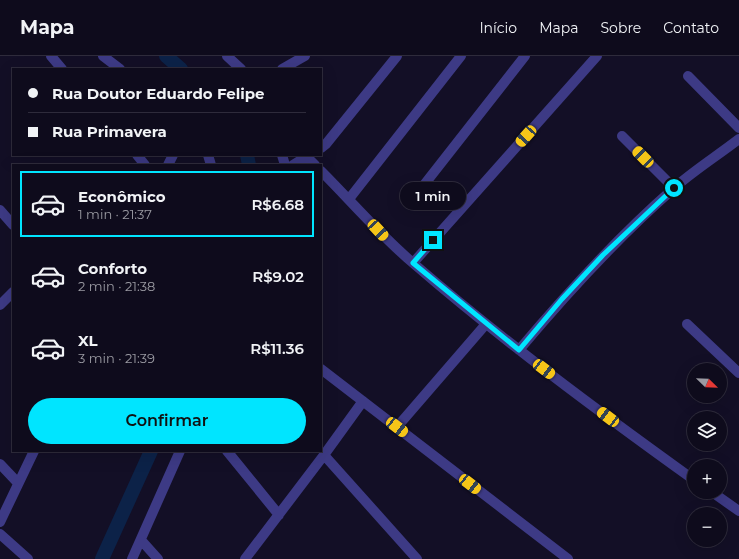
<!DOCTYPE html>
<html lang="pt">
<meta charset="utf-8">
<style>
body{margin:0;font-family:Montserrat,sans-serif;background:#1c1929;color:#f1f3f6;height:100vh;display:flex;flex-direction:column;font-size:15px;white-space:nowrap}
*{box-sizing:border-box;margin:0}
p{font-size:13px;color:#9b9ba3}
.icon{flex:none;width:22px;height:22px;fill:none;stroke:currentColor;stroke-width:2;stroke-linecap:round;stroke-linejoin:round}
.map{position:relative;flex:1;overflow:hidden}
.drawer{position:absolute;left:12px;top:108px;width:310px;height:288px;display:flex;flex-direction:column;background:#0e0b1c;border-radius:0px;box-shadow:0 4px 16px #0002,0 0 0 1px #2e2b3b}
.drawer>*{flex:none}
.guide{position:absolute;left:12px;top:12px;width:310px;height:88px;border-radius:0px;box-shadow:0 4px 16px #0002,0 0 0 1px #2e2b3b;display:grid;align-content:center;height:88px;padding:0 16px;background:#0e0b1c}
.needle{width:26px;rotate:113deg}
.controls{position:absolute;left:687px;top:307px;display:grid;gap:8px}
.controls a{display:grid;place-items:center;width:40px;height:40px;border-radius:50%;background:#0e0b1c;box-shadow:0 4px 16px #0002,0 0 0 1px #2e2b3b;font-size:20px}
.end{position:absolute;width:18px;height:18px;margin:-9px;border:5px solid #00e5ff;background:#111;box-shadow:0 0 0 2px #111}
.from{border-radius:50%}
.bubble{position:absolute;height:28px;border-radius:14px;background:#0e0b1c;box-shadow:0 4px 16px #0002,0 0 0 1px #2e2b3b;font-size:13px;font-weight:600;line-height:28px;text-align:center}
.car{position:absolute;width:12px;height:24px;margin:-12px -6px;border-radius:5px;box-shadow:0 0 3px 1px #0007;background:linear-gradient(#f5c518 24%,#345 0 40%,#f5c518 0 76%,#345 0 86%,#f5c518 0)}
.guide b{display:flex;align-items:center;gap:14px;height:38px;font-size:15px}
.guide b+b{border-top:1px solid #2e2b3b}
.guide i{width:10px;height:10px;background:#f1f3f6}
ul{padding:7px 0 0;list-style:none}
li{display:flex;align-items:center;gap:12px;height:66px;margin:0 8px 6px;padding:0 8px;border:2px solid transparent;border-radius:0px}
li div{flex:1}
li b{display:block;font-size:15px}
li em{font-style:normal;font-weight:600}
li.on{border-color:#00e5ff}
li>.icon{width:36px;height:36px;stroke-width:1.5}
.primary-button{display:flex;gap:8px;margin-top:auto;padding:8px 16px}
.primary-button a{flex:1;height:46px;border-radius:24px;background:#00e5ff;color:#111;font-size:16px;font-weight:600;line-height:46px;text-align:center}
header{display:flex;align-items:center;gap:24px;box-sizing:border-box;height:56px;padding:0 20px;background:#0e0b1c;border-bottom:1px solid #2e2b3b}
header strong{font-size:19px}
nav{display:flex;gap:22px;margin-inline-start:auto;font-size:14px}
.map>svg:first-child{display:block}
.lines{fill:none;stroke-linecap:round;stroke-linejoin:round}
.canal{stroke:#0c2248;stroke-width:14}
.minor{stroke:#3d3a85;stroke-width:10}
.route{stroke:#00e5ff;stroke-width:5}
</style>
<header>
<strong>Mapa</strong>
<nav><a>Início</a><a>Mapa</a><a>Sobre</a><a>Contato</a></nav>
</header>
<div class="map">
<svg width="739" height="503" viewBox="0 0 739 503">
<rect width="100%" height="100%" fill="#130f26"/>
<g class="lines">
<!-- canal -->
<path class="canal" d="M166,0L181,13
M247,99L249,109
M102,503L151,395"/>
<!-- minor -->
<path class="minor" d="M51,0L62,13
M103,0L120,13
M227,0L241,13
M282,13L305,0
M688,20L739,72
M622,80L674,132
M321,92L326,88L397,0
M137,99L145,109
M208,99L211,109
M282,99L285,109
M305,99L315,109
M168,109L173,99
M293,109L309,99
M321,115C352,146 380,179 413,207C502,284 598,355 694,424
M349,143L461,0
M409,148L525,0
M0,154L13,169
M413,207L597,0
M0,249L13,236
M687,268L739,317
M519,294C567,237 617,182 673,133C693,115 717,100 739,83
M321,313L568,503
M397,371L486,268
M227,395L279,459
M324,399L417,503
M0,408L18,427
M712,436L739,455
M0,466L34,395
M0,478L28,503
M141,484L158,503
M132,503L180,395
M245,503L324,399L363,345"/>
</g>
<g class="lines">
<!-- route -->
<path class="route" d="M433,184L413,207L519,294L562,243L603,199L674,132"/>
</g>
</svg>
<div class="controls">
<a><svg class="needle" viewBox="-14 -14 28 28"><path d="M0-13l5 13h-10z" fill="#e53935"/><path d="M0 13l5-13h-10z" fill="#9b9ba3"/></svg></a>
<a><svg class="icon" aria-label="layers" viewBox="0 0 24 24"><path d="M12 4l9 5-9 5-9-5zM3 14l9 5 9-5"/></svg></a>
<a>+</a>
<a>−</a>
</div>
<i class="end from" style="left:674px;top:132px"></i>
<i class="end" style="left:433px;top:184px"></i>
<div class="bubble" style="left:400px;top:126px;width:66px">1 min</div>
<i class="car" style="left:526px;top:80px;rotate:222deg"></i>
<i class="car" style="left:643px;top:101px;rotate:315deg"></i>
<i class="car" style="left:378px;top:174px;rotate:137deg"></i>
<i class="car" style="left:544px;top:313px;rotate:127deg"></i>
<i class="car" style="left:608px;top:361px;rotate:307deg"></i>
<i class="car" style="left:397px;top:371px;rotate:128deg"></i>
<i class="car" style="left:470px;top:428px;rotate:128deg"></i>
<div class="guide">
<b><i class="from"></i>Rua Doutor Eduardo Felipe</b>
<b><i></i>Rua Primavera</b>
</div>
<section class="drawer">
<ul>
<li class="on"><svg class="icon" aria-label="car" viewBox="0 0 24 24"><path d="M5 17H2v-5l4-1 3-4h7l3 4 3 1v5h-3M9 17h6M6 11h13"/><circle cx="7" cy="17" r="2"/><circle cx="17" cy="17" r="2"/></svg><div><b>Econômico</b><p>1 min · 21:37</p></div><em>R$6.68</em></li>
<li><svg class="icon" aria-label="car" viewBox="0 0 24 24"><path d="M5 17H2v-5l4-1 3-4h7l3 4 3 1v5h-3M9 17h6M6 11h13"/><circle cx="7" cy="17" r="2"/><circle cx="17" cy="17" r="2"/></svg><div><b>Conforto</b><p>2 min · 21:38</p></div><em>R$9.02</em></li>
<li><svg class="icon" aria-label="car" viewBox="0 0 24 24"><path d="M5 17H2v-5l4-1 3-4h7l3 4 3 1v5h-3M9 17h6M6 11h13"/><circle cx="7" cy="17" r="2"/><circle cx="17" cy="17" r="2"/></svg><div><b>XL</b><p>3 min · 21:39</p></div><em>R$11.36</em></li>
</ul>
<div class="primary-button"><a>Confirmar</a></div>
</section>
</div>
